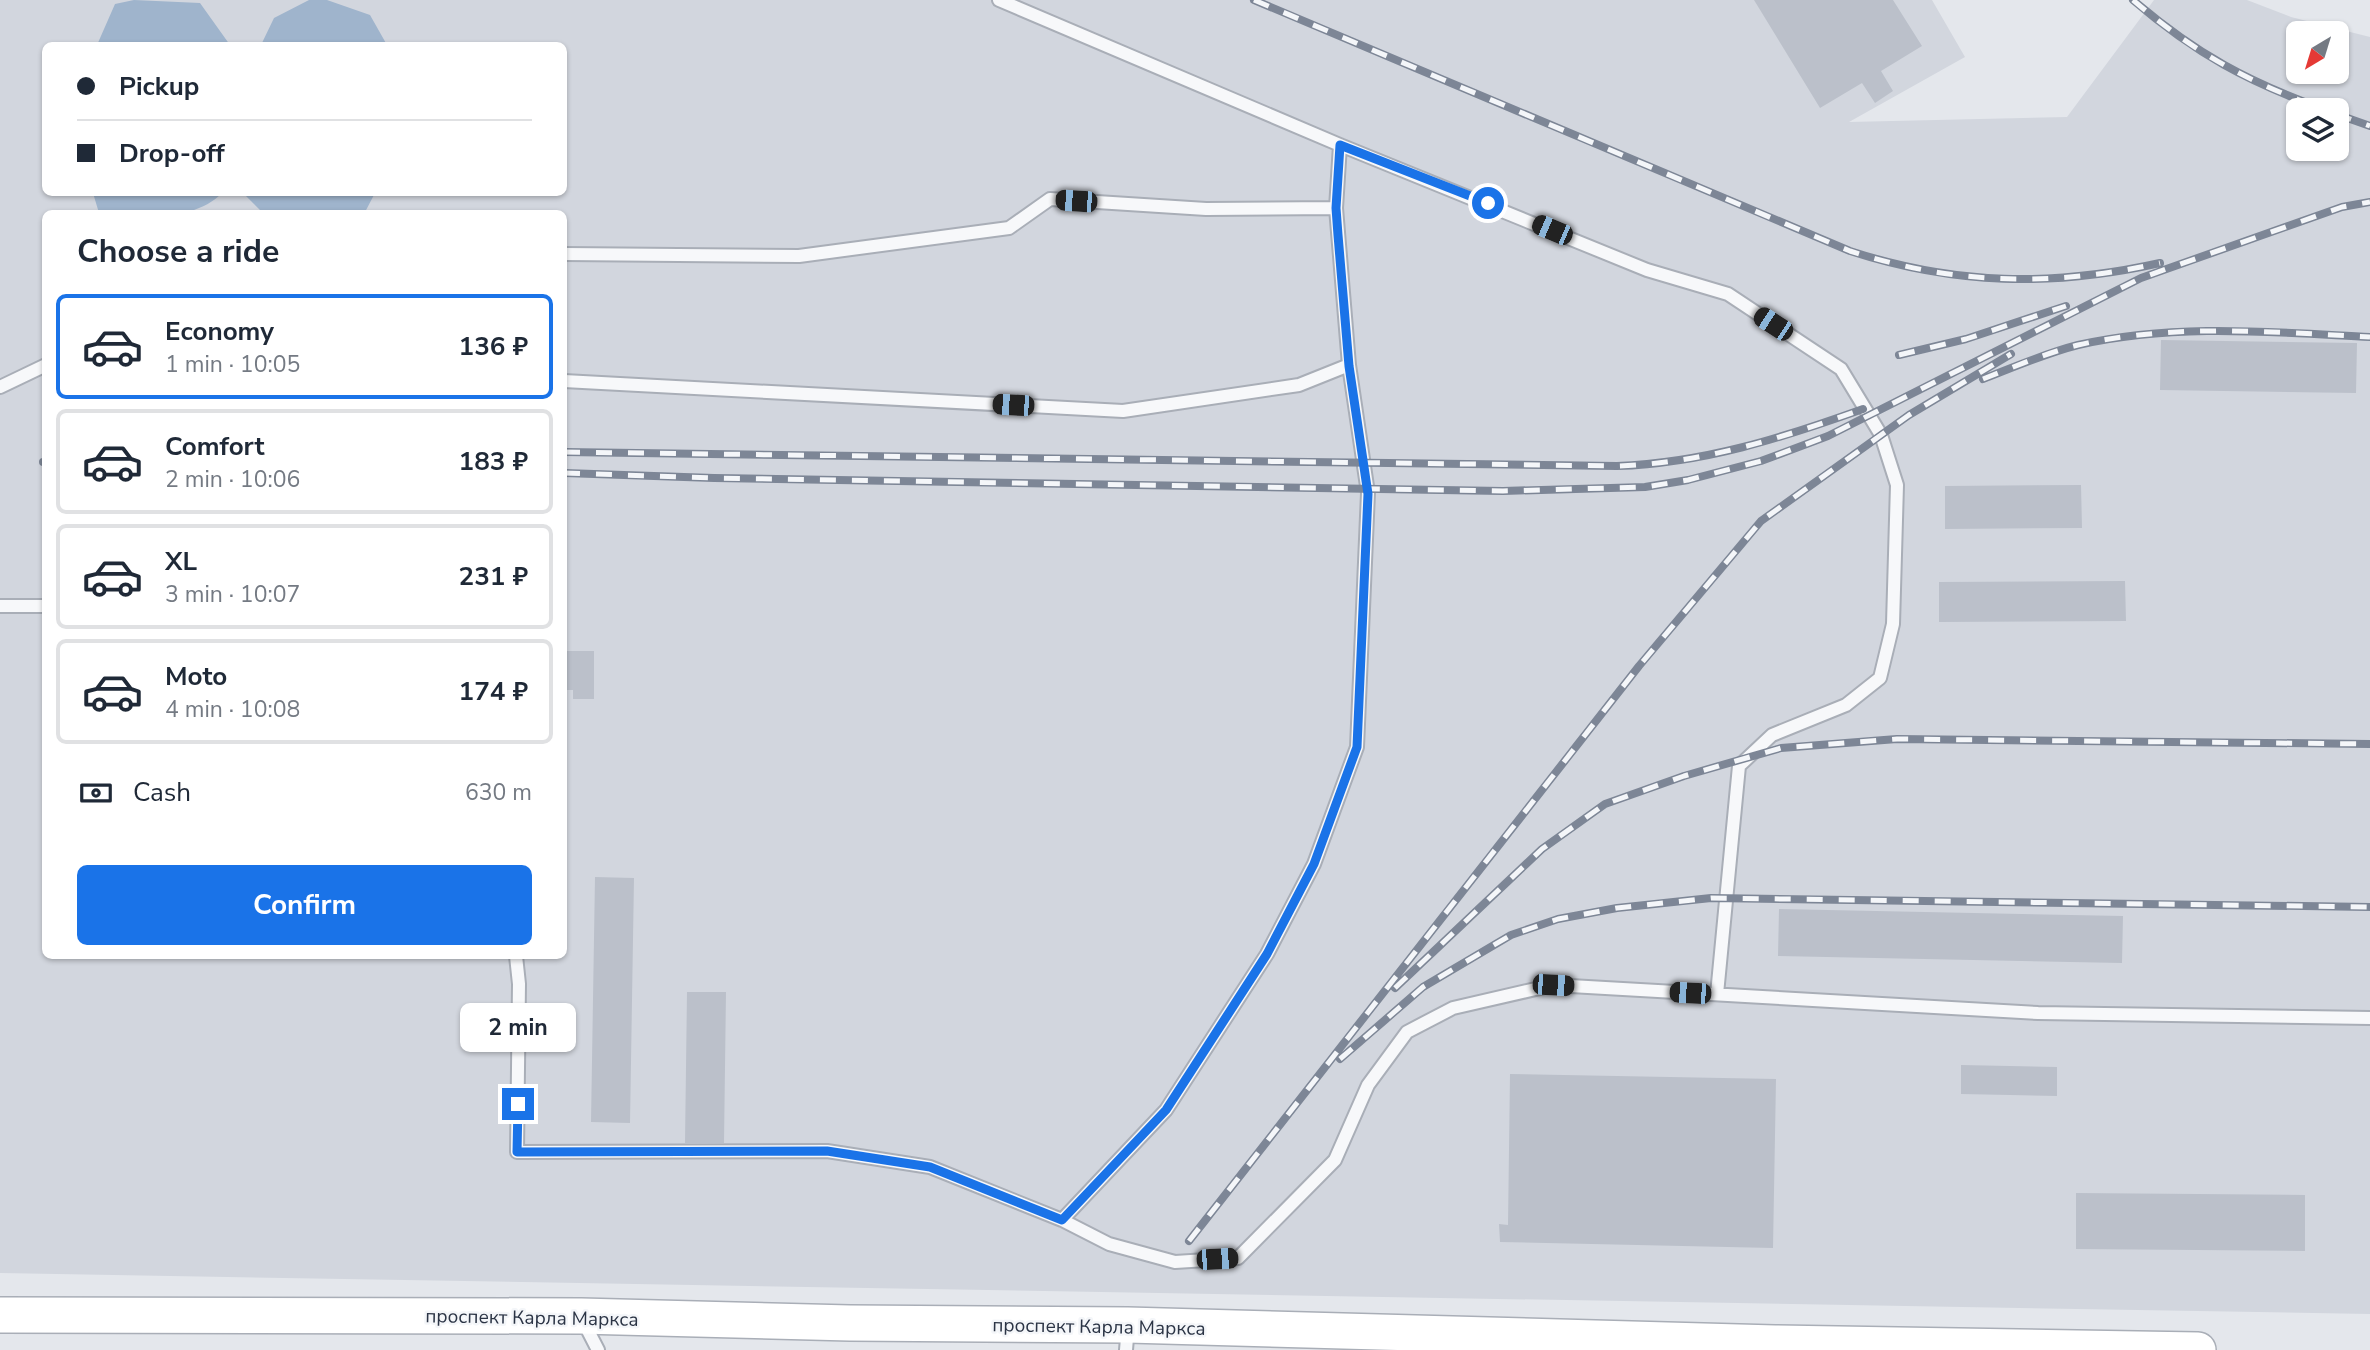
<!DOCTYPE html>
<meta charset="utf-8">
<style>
body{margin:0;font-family:"Nunito Sans",sans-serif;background:#f2f2f3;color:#1f2937;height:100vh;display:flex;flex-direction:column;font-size:26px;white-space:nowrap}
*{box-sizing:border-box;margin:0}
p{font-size:23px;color:#747a83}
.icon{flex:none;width:38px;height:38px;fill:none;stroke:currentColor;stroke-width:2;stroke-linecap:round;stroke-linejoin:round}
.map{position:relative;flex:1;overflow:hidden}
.drawer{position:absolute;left:42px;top:210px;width:525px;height:749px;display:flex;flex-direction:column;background:#fff;border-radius:10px;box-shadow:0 2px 5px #0004}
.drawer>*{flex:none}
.top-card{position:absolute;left:42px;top:42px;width:525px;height:154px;border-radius:10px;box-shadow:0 2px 5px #0004;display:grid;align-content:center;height:154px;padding:0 35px;background:#fff}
.needle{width:46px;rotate:218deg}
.buttons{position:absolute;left:2286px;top:21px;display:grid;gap:14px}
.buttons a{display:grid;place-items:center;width:63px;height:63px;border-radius:10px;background:#fff;box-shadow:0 2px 5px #0004;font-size:35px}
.end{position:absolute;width:32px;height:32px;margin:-16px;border:9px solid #1a73e8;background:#fff;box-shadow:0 0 0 4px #fff}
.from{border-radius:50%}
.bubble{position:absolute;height:49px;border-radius:10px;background:#fff;box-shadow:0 2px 5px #0004;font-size:23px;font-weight:700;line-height:49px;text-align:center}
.car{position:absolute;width:21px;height:42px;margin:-21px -10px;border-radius:9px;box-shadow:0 0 5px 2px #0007;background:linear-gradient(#222 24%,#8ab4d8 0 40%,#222 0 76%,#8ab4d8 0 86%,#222 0)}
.top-card b{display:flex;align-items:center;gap:24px;height:66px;font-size:26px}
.top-card b+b{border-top:2px solid #e0e1e3}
.top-card i{width:18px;height:18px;background:#1f2937}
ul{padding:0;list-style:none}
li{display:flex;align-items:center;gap:21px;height:105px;margin:0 14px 10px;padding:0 21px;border:4px solid #e0e1e3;border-radius:10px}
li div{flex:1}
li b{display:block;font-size:26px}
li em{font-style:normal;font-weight:700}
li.active{border-color:#1a73e8}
li>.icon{width:63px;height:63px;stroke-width:1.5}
h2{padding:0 35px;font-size:32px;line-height:84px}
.pay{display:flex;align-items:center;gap:18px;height:77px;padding:0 35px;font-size:26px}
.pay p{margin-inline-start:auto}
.action{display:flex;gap:14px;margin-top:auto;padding:14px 35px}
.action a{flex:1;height:80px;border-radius:10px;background:#1a73e8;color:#fff;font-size:28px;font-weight:700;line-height:80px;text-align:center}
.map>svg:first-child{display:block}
.built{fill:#d2d6de;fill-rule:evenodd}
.water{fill:#9fb4cc}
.building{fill:#bbc0ca}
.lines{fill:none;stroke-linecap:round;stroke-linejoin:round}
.service-casing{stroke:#a9aeb7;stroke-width:16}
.secondary-casing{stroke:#a9aeb7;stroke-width:38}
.service{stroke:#f7f8fa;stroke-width:12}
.secondary{stroke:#fff;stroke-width:35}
.rail-casing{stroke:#7d8696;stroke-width:8}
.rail{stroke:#f4f6f9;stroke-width:5;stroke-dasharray:16;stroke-linecap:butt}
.route{stroke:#1a73e8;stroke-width:9}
.labels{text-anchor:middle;stroke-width:5;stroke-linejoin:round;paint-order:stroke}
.street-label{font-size:19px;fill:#2b3445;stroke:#f4f6f9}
</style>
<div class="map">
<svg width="2370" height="1350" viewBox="0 0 2370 1350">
<rect width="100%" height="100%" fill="#e4e7ec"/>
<!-- built -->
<path class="built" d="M0,0H1932L1965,57L1849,122L2067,117L2154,0H2247L2291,17L2370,37V1314L0,1273ZM2298,33H2336V72H2298ZM46,46H564V192H46ZM2298,110H2336V149H2298ZM46,214H564V956H46Z"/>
<!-- water -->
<path class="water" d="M134,0L200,3L230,45H97L115,4Z
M309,0H327L370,15L387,45H261L274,18Z
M93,193V192L222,193C192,224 139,214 99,213Z
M243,193H375L364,214L263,213Z"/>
<!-- building -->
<path class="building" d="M1754,0H1893L1922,46L1881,71L1893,91L1875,103L1862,83L1820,108Z
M2161,340L2357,343L2356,393L2160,390Z
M2081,485L2082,528L1945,529V486Z
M2125,581L2126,621L1939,622V582Z
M564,651H594V699H573V690H564Z
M595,877L634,878L630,1123L591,1122Z
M1779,909L2123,916L2122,963L1778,956Z
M687,992H726L724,1143H685Z
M1961,1065L2057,1067V1096L1961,1094Z
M1510,1074L1776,1079L1773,1248L1500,1242L1499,1224L1508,1225Z
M2076,1193L2305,1195V1251L2076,1249Z"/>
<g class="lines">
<!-- service casing -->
<g class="service-casing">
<path id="service" d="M999,0L1340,145L1647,270L1728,294L1841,369L1881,435L1897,485L1893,624L1880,678L1846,705L1772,735L1739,766L1717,994
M564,254L799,256L1009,228L1050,199L1206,209L1336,208
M564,381L1123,411L1299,385L1349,365
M0,387L46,365
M0,606H46
M516,956L519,984L517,1152L827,1151L930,1167L1062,1220L1109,1244L1175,1262L1238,1258L1335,1160L1368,1085L1407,1032L1453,1008L1553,985L2038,1013L2370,1018
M1062,1220L1166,1110L1267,954L1314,864L1357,747L1368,493L1349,365L1336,208L1340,145
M582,1319L598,1350
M1126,1350L1128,1326"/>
</g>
<!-- secondary casing -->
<g class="secondary-casing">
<path id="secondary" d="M0,1315L581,1316L850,1323L1128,1325L1775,1343L2198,1350"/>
</g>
<!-- service -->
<use href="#service" class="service"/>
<!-- secondary -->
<use href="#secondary" class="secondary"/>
<!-- rail casing -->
<g class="rail-casing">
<path id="rail" d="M1254,0L1850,251C1955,285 2052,287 2160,263
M2133,0C2196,54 2248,82 2326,110
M2336,114L2370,126
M1899,355L1966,339L2066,306
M1983,379C2014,367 2046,353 2078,345C2175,323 2272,332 2370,337
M564,452L1617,466C1704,463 1782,438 1863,409
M43,462H46
M564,473L714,478L1503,491L1645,487L1688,480L1761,461L1828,436L2141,278L2342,207L2370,202
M1395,988L1542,849L1605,804L1684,776L1781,748L1897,739L2370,744
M1340,1059L1423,987L1511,935L1558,919L1617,908L1711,898L2370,907
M1189,1241L1639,666L1761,521L1909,415L2011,354"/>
</g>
<!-- rail -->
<use href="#rail" class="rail"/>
</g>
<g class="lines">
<!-- route -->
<path class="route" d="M518,1104L517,1152L827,1151L930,1167L1062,1220L1166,1110L1267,954L1314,864L1357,747L1368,494L1349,366L1338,235L1336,208L1340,145L1488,203"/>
</g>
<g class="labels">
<!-- street labels -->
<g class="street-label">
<text transform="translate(532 1317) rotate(1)" y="7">проспект Карла Маркса</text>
<text transform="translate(1099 1326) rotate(1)" y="7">проспект Карла Маркса</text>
</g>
</g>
</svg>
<div class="buttons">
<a><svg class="needle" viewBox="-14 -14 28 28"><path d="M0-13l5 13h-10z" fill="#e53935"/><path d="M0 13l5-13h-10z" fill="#747a83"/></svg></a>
<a><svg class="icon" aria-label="layers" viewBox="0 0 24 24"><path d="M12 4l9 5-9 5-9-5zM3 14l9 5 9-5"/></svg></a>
</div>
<i class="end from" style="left:1488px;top:203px"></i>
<i class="end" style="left:518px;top:1104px"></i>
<div class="bubble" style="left:460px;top:1003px;width:116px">2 min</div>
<i class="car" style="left:1076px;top:201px;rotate:274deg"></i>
<i class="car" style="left:1552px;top:230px;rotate:293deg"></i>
<i class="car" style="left:1773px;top:324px;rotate:303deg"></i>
<i class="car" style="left:1013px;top:405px;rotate:273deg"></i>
<i class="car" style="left:1553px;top:985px;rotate:93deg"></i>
<i class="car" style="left:1690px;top:993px;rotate:273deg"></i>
<i class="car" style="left:1217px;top:1259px;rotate:87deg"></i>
<div class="top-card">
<b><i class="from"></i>Pickup</b>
<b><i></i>Drop-off</b>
</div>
<section class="drawer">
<h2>Choose a ride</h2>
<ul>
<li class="active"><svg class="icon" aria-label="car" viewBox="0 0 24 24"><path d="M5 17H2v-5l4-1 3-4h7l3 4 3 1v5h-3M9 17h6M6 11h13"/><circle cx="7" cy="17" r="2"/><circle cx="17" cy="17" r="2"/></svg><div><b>Economy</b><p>1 min · 10:05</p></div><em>136 ₽</em></li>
<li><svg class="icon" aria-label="car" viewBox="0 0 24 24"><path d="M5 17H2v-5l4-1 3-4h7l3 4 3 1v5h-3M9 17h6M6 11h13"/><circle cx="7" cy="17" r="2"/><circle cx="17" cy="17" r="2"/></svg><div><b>Comfort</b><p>2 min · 10:06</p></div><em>183 ₽</em></li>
<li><svg class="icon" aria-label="car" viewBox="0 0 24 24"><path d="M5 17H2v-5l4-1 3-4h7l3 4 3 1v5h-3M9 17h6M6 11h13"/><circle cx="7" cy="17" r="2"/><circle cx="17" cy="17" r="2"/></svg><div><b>XL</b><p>3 min · 10:07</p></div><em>231 ₽</em></li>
<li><svg class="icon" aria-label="car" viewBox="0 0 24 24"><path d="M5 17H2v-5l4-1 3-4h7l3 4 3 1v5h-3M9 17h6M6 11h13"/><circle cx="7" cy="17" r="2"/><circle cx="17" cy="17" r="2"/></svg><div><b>Moto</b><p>4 min · 10:08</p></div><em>174 ₽</em></li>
</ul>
<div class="pay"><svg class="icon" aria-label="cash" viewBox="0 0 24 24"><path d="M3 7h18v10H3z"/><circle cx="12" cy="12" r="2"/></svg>Cash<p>630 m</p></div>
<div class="action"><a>Confirm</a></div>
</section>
</div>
